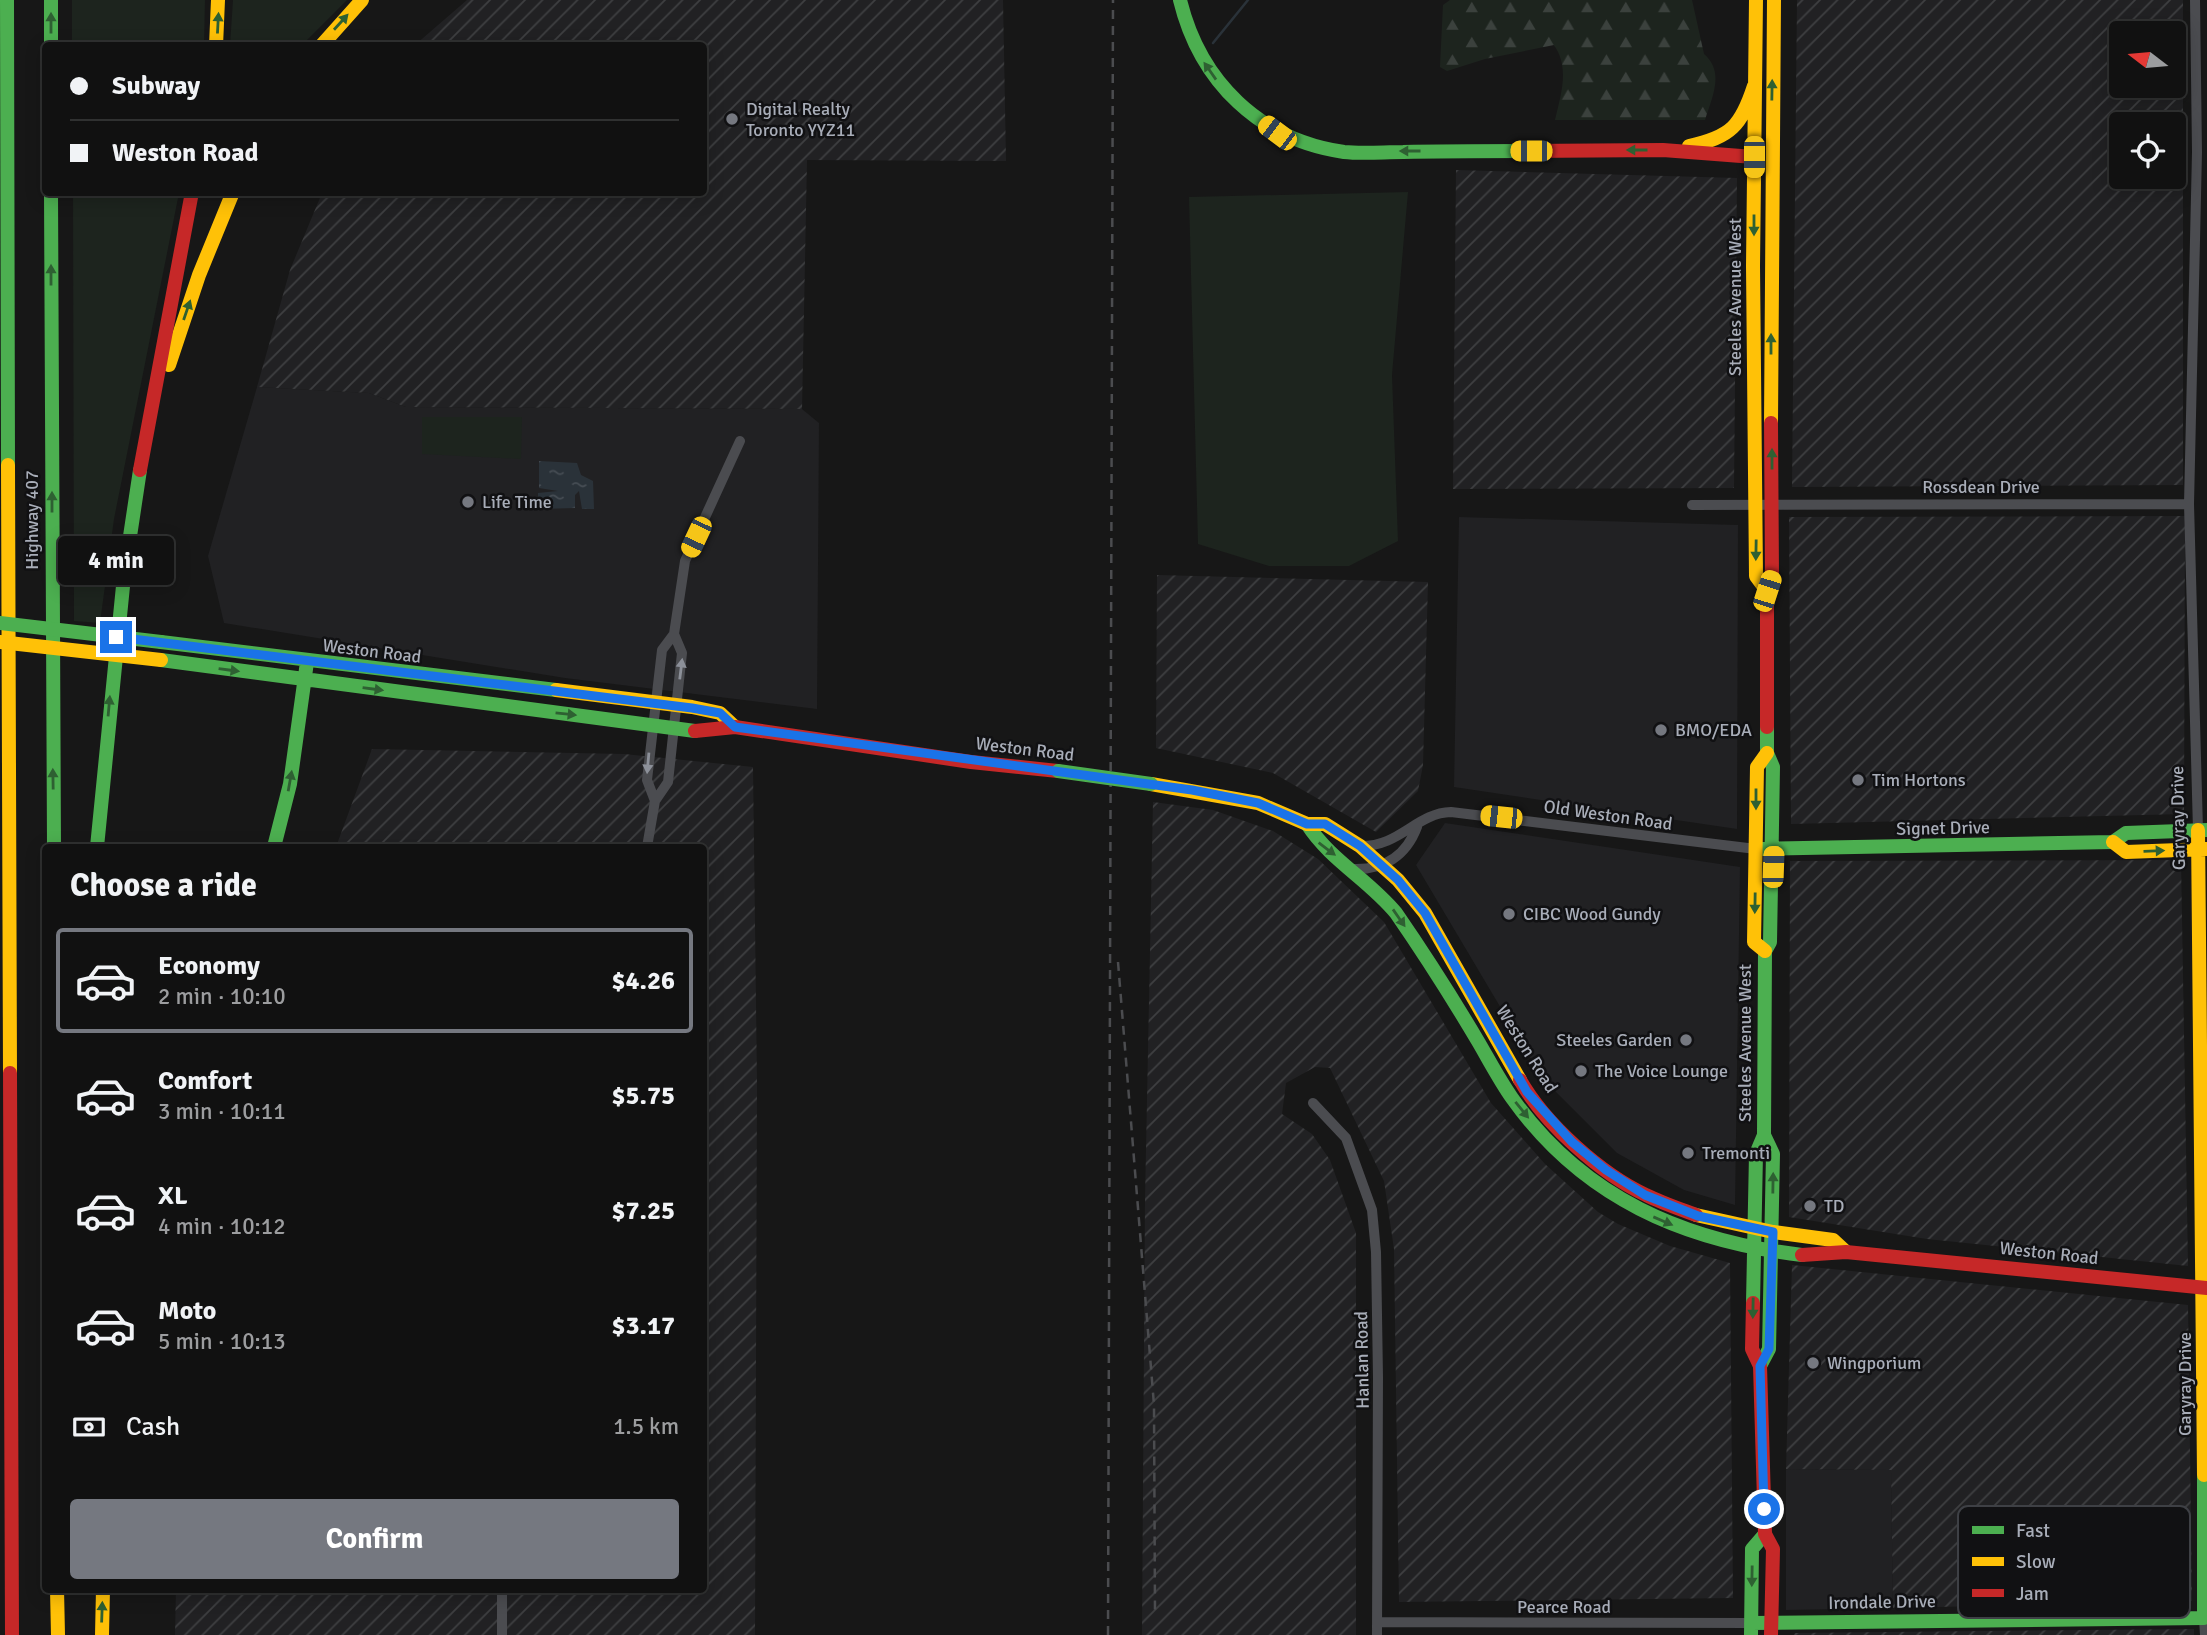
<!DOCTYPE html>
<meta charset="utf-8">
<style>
body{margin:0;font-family:Signika,sans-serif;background:#1e1f1f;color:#f1f3f6;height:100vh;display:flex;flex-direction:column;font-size:26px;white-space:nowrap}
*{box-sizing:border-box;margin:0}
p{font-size:23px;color:#9c9d9f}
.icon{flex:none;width:38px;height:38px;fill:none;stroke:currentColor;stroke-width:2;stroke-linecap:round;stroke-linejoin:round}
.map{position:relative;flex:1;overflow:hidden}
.details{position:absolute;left:42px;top:844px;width:665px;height:749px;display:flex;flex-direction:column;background:#111;border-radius:7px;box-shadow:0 4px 18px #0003,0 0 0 2px #303131}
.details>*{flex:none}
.top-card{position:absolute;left:42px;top:42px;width:665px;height:154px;border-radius:7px;box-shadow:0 4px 18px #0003,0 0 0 2px #303131;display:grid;align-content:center;height:154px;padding:0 28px;background:#111}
.needle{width:46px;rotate:286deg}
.buttons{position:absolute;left:2109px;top:21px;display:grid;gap:14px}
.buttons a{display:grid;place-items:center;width:77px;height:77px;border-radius:7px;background:#111;box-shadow:0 4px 18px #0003,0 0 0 2px #303131;font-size:35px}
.end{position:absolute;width:32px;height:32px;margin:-16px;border:9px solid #1a73e8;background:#fff;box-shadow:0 0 0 4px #fff}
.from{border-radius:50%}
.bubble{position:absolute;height:49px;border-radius:7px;background:#111;box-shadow:0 4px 18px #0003,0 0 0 2px #303131;font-size:23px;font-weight:700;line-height:49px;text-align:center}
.car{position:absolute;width:21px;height:42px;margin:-21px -10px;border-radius:9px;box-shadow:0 0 5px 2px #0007;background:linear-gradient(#f5c518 24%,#345 0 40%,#f5c518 0 76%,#345 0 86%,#f5c518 0)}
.top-card b{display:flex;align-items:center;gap:24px;height:66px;font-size:26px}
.top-card b+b{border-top:2px solid #303131}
.top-card i{width:18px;height:18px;background:#f1f3f6}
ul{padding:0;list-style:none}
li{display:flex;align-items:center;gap:21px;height:105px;margin:0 14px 10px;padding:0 14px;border:4px solid transparent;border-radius:7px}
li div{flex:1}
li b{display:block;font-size:26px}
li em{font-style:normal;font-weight:700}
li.current{border-color:#757880}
li>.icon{width:63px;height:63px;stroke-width:1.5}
h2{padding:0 28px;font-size:32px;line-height:84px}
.pay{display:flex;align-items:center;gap:18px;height:77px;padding:0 28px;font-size:26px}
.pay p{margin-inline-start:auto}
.button{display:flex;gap:14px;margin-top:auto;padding:14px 28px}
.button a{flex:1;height:80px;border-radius:7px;background:#757880;color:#fff;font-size:28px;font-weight:700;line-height:80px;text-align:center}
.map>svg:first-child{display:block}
.built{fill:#212123}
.industrial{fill:url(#industrial-furrows);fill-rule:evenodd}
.green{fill:#1d241e}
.forest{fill:url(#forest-firs)}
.water{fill:url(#water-ripples)}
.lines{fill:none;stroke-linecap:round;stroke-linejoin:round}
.stream{stroke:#2a3239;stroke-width:2.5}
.street{stroke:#4b4c50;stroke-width:10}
.fast{stroke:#4caf50;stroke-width:14}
.slow{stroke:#ffc107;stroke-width:14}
.jam{stroke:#c62828;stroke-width:14}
.rail{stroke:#4b4c4f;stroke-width:2.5;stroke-dasharray:9 7;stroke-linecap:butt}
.fast-bridge{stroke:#4caf50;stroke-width:14}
.slow-bridge{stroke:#ffc107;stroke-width:14}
.oneway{fill:#2e6032}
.oneway2{fill:#8c9099}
.route{stroke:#1a73e8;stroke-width:9}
.poi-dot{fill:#757880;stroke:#111113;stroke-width:2.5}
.labels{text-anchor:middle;stroke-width:5;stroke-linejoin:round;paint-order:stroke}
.poi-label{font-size:18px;fill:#a8adb8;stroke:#111113;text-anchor:start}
.street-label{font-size:18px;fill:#a8adb8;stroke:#111113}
.key{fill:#111113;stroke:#3e4045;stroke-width:2}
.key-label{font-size:19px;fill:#a8adb8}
</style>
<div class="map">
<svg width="2207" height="1635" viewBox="0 0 2207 1635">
<defs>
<pattern id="industrial-furrows" width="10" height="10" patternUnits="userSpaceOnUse" patternTransform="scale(1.75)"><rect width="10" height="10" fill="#212123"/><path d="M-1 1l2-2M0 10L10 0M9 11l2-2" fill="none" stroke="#3e3f41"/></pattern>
<pattern id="forest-firs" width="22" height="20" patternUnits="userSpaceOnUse" patternTransform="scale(1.75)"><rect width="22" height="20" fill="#1d241e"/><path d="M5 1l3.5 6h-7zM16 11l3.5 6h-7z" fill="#3b413d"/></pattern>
<pattern id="water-ripples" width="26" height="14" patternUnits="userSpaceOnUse" patternTransform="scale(1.75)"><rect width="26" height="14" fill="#2a3239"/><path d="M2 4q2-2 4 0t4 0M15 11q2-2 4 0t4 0" fill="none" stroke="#464d54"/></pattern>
</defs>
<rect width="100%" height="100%" fill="#171717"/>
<!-- built -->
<path class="built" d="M257,387L369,393L406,407L802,409L819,423L817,709L565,678L224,623L208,556Z
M1459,517L1738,525L1737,829L1454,787Z
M1445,823L1740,867L1735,1205L1684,1190L1617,1153L1543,1079L1416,865Z
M1786,1469L1891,1470L1893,1608L1786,1610Z"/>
<!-- industrial -->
<path class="industrial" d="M467,0H1003L1006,161L807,160L802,409L406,407L369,393L257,387L290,270L322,193L704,192V46L415,45Z
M1797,0H2183V485L1792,487ZM2121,33H2174V86H2121ZM2174,124V177H2121V124Z
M1456,170L1737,178L1734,488L1453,489Z
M2185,516L2184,814L1791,824L1789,517Z
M1157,575L1428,582L1423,765L1418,791L1376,832L1273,773L1156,748Z
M372,749L624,754L753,767L757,1083L755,1635H175L176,1589H704V847H336Z
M1153,802L1213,810L1273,831L1318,859L1384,922L1491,1103L1545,1164L1598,1212L1618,1224L1670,1246L1730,1263L1733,1598L1399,1602L1394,1249L1384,1181L1330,1068L1315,1067L1286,1083L1282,1114L1312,1134L1330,1160L1356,1233V1635H1142L1145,1200Z
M2181,860L2188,1266L1927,1239L1789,1217L1790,861Z
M1792,1265L2188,1305L2192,1601L1893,1608L1891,1470L1786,1469Z
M2194,1629V1635H1794L1795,1633Z"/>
<!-- green -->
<path class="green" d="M72,0H205L204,45H72Z
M233,0H347L302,45H230Z
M1408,192L1392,375L1398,541L1349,566H1269L1198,544L1189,197Z
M73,193H179L114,519L100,623L74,621Z
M422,417H522L521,459L422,454Z"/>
<!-- forest -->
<path class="forest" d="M1450,0H1692L1704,54C1725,72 1712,97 1705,120H1555C1561,94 1570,68 1554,45L1485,59L1447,71L1440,67L1443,5Z"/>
<!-- water -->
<path class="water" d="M539,461L577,463L581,475L593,481L594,509H582L579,491L575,495V508L538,509V493L558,491L539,488Z"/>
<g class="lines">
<!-- stream -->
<path class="stream" d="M1213,43L1248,0"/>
<!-- street -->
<path class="street" d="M2195,0L2197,152L2189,504L2198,830
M1692,505L2189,504
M655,801L647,780L662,650L674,634L685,561L740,441
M1360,846C1400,847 1416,813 1451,812L1756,849
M647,847L655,801L668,782L682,653L674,634
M1353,869C1384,870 1406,856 1417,827
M1313,1103L1346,1138L1372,1210L1376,1252L1378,1377L1377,1635
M2204,1618L2205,1635
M1377,1622L1751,1623
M502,1635V1589"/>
<!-- fast -->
<path class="fast" d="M7,0L8,465
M51,0V46
M1180,0C1200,82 1260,140 1344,152C1363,154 1384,152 1403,152C1444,151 1485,151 1525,151
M51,192L54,847
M161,642L556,690
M161,660L695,731
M1307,824C1330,860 1369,880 1396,913C1425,955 1453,999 1479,1043C1490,1062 1500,1081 1512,1098C1583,1198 1684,1241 1802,1255
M97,847L124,576L140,470
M274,847L290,784L307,662
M1756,849L2113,842L2126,833L2207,830
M1753,1303L1756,1154L1764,1135L1765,951L1770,942L1773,767L1767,753V727
M1760,1366L1769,1349L1773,1154L1764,1135
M1751,1623L2204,1618V1475
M1751,1635L1752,1549L1765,1534"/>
<!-- slow -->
<path class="slow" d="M1756,0L1753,266L1756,576L1767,591
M216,46L218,0
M321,46L362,0
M1689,146C1731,137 1741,126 1754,86
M169,365L199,275L233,192
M1771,423L1774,0
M8,465L10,1073
M556,690L692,707L720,713L735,727
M1151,784L1258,803L1307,824H1325L1360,846L1398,880L1425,913L1520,1080
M2198,830L2204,1475
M2113,842L2126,852L2206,849
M1765,951L1754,942L1757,767L1767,753
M1696,1215L1773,1232L1833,1240L1846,1252
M57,1589L58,1635
M102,1635L103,1589"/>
<!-- jam -->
<path class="jam" d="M1525,151L1663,150L1754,157
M140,470L192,192
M1767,727V591L1772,576L1771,423
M695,731L735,727L971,762L1058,771
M10,1073L12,1635
M1520,1080C1545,1124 1601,1174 1646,1195C1662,1203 1680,1209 1696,1215
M1802,1255L1846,1252L2207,1288
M1753,1303L1752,1349L1760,1366L1765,1534L1773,1549L1771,1635"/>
<!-- rail -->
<path class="rail" d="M1118,962L1154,1405L1155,1612
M1108,1635L1113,0"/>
<!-- fast-bridge -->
<path class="fast-bridge" d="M0,623L161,642
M1058,771L1151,784"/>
<!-- slow-bridge -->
<path class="slow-bridge" d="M0,642L161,660"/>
</g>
<!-- one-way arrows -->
<defs><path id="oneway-solid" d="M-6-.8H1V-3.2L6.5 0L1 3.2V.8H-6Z" transform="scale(1.75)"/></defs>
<g class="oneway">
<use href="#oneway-solid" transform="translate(341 22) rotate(-48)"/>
<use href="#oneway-solid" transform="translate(51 23) rotate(-90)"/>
<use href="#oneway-solid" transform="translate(218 23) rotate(-87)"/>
<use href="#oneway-solid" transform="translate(1210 71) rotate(-125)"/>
<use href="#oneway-solid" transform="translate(1772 90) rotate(-89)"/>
<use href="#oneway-solid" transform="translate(1637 150) rotate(180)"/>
<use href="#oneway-solid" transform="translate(1410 151) rotate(180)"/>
<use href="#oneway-solid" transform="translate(1754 225) rotate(90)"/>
<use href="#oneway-solid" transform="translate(51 275) rotate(-90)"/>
<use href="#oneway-solid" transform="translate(187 310) rotate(-71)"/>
<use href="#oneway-solid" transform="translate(1771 344) rotate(-90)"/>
<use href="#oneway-solid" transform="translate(1772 459) rotate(-90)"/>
<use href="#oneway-solid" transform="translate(52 502) rotate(-90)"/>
<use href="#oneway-solid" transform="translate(1756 550) rotate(91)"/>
<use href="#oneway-solid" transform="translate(229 670) rotate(8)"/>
<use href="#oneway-solid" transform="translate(373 689) rotate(8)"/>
<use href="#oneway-solid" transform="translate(109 706) rotate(-85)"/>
<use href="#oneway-solid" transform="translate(566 714) rotate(6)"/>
<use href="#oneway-solid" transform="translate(53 779) rotate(-91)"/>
<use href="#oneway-solid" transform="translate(290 781) rotate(-80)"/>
<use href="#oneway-solid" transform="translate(1756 799) rotate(90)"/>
<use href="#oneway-solid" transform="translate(1327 849) rotate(37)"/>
<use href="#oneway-solid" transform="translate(2154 851) rotate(-2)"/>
<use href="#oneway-solid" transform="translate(1755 903) rotate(91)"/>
<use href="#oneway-solid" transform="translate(1399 918) rotate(55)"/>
<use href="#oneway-solid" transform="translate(1522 1110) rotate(51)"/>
<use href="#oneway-solid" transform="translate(1773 1183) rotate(-89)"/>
<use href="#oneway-solid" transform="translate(1663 1221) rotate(23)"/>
<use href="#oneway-solid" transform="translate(1753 1308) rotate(91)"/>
<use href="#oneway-solid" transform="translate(1752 1576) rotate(91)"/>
<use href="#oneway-solid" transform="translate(102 1612) rotate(-88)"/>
</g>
<g class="oneway2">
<use href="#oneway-solid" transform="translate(681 669) rotate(-83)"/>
<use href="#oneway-solid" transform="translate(648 763) rotate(95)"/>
</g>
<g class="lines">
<!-- route -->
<path class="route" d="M116,637L692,708L720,713L735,727L1192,790L1258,803L1307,824H1325L1360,846L1398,880L1425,913L1527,1092L1572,1142L1606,1170L1645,1195L1698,1216L1773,1232L1769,1349L1760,1366L1764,1509"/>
</g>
<!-- markers -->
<g class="poi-dot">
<circle cx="732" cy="119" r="7"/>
<circle cx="468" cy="502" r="7"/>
<circle cx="1661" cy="730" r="7"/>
<circle cx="1858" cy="780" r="7"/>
<circle cx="1509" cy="914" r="7"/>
<circle cx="1686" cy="1040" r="7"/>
<circle cx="1581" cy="1071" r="7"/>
<circle cx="1688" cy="1153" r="7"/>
<circle cx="1810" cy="1206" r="7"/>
<circle cx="1813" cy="1363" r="7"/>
</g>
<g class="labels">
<!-- poi labels -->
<g class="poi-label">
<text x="746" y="115">Digital Realty<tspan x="746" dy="21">Toronto YYZ11</tspan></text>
<text x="482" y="508">Life Time</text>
<text x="1675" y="736">BMO/EDA</text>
<text x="1872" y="786">Tim Hortons</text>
<text x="1523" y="920">CIBC Wood Gundy</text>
<text x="1672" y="1046" text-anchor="end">Steeles Garden</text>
<text x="1595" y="1077">The Voice Lounge</text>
<text x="1702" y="1159">Tremonti</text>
<text x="1824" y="1212">TD</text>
<text x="1827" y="1369">Wingporium</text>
</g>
<!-- street labels -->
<g class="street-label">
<text transform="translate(1735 297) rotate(-90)" y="6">Steeles Avenue West</text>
<text x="1981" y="493">Rossdean Drive</text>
<text transform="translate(32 520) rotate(-90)" y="6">Highway 407</text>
<text transform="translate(372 651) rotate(7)" y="6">Weston Road</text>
<text transform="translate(1025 749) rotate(7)" y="6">Weston Road</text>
<text transform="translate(1608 815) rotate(8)" y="6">Old Weston Road</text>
<text transform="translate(2178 818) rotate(-91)" y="6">Garyray Drive</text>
<text transform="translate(1943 828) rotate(-1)" y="6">Signet Drive</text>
<text transform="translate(1745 1043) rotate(-90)" y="6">Steeles Avenue West</text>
<text transform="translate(1527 1049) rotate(58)" y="6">Weston Road</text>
<text transform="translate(2049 1253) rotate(6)" y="6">Weston Road</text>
<text transform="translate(1362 1360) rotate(-91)" y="6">Hanlan Road</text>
<text transform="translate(2185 1384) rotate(-90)" y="6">Garyray Drive</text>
<text transform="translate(1882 1602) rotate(-1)" y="6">Irondale Drive</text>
<text x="1564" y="1613">Pearce Road</text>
</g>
</g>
<!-- legend -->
<rect x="1958" y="1506" width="232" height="112" rx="10" class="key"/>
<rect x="1972" y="1526" width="32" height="8" fill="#4caf50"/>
<rect x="1972" y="1557" width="32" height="9" fill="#ffc107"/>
<rect x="1972" y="1589" width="32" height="8" fill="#c62828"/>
<g class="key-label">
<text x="2016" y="1537">Fast</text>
<text x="2016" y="1568">Slow</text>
<text x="2016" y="1600">Jam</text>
</g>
</svg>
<div class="buttons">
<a><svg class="needle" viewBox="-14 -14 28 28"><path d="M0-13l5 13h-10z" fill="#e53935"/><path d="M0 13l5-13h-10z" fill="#9c9d9f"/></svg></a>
<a><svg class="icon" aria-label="locate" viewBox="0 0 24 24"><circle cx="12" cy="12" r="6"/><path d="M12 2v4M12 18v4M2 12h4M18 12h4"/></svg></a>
</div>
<i class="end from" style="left:1764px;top:1509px"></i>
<i class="end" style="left:116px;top:637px"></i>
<div class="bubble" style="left:58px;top:536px;width:116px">4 min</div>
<i class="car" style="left:1277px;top:133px;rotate:307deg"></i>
<i class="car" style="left:1531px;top:151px;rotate:270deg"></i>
<i class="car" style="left:1754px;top:157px;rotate:180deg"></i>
<i class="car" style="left:696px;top:537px;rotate:205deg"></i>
<i class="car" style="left:1767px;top:591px;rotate:18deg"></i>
<i class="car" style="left:1501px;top:817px;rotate:276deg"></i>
<i class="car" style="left:1773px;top:867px;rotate:2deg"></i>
<div class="top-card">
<b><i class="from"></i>Subway</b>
<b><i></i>Weston Road</b>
</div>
<section class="details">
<h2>Choose a ride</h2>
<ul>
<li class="current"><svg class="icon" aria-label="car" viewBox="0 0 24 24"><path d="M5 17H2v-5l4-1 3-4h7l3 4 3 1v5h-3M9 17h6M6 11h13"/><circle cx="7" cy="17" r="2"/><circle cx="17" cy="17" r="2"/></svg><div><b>Economy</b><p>2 min · 10:10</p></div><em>$4.26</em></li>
<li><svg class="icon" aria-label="car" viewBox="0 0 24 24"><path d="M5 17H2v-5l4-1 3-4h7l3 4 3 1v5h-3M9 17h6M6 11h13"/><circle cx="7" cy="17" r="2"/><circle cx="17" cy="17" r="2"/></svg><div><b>Comfort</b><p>3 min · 10:11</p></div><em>$5.75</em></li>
<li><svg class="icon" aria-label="car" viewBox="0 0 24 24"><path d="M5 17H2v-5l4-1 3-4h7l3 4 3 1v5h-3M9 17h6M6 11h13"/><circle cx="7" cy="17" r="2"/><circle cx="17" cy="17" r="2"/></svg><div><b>XL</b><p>4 min · 10:12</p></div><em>$7.25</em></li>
<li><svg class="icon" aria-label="car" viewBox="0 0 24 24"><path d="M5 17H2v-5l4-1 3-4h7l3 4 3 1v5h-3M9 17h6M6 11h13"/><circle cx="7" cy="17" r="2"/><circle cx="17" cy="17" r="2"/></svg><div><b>Moto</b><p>5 min · 10:13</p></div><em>$3.17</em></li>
</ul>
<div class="pay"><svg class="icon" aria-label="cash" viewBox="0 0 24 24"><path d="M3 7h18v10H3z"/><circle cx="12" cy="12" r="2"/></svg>Cash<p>1.5 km</p></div>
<div class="button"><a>Confirm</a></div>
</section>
</div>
